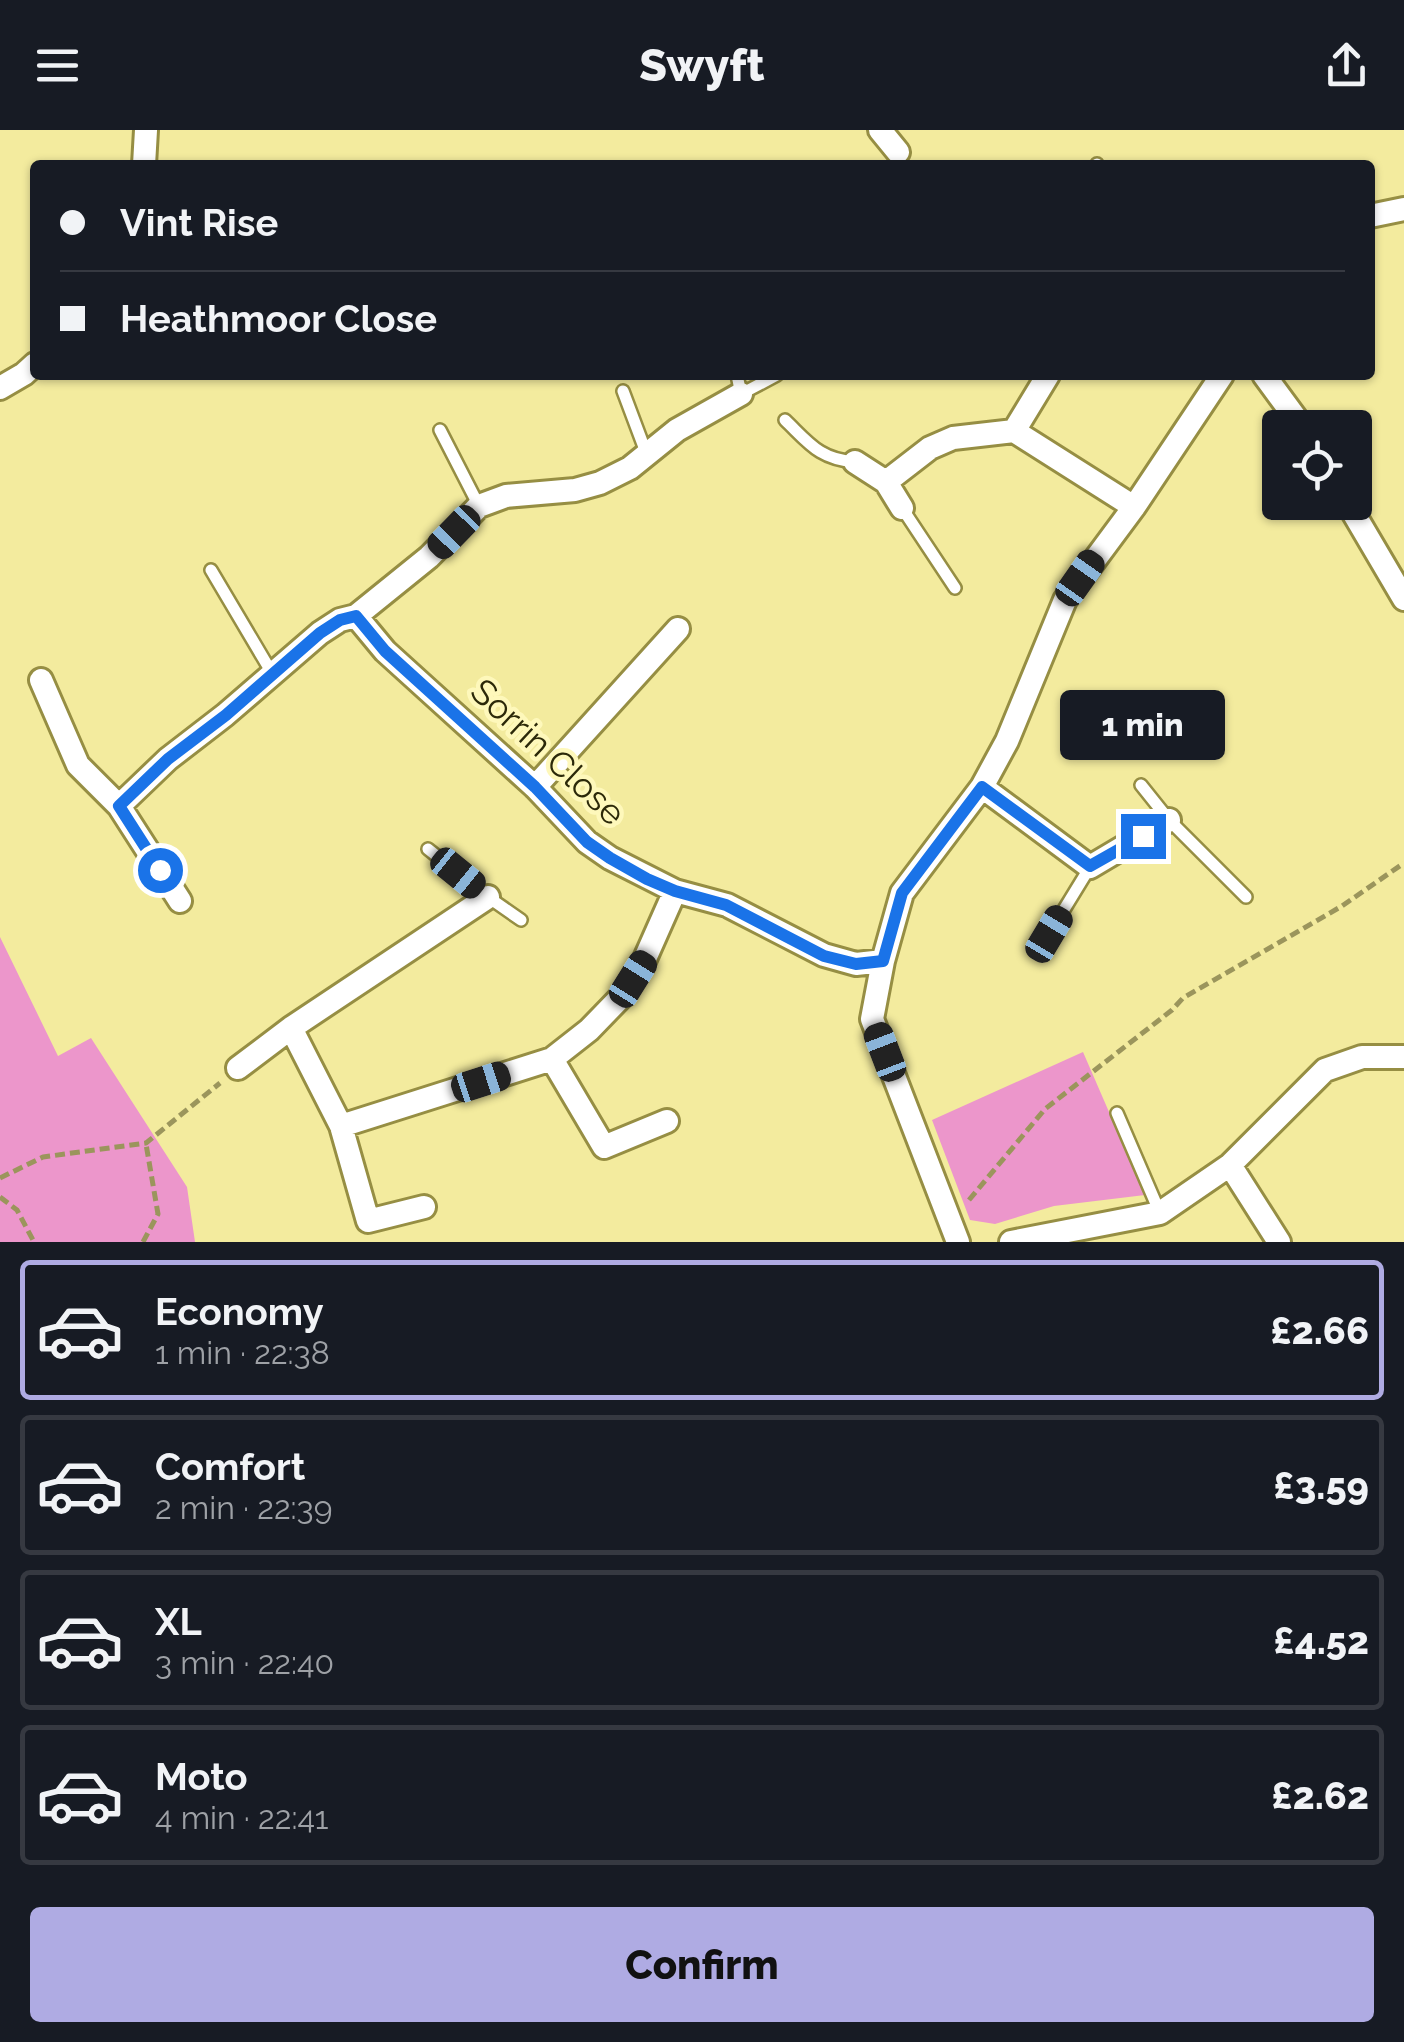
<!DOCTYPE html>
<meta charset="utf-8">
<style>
body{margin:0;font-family:Raleway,sans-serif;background:#20242c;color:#f1f3f6;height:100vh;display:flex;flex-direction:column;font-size:38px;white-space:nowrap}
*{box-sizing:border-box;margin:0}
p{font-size:32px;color:#9ea1a6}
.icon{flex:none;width:55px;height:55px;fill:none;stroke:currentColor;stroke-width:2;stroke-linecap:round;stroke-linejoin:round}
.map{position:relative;height:1112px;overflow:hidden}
.details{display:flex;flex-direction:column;background:#171b24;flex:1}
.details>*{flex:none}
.guide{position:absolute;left:30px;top:30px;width:1345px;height:220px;border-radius:10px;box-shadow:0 2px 8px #0004;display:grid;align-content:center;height:220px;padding:0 30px;background:#171b24}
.tools{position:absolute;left:1262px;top:280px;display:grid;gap:20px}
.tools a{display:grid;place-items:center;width:110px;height:110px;border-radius:10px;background:#171b24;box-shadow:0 2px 8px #0004;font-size:50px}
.end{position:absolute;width:45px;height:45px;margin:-22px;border:12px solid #1a73e8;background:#fff;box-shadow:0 0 0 5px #fff}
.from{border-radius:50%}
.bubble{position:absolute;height:70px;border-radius:10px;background:#171b24;box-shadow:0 2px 8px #0004;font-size:32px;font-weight:800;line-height:70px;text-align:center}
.car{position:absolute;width:30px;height:60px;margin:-30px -15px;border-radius:12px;box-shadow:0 0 8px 2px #0007;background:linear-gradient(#222 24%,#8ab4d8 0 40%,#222 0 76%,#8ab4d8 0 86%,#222 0)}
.guide b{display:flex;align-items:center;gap:35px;height:95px;font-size:38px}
.guide b+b{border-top:2px solid #363941}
.guide i{width:25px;height:25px;background:#f1f3f6}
ul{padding:18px 0 0;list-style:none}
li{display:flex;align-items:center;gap:30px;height:140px;margin:0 20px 15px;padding:0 10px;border:5px solid #363941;border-radius:10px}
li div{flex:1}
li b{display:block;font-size:38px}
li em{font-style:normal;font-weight:800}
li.selected{border-color:#afabe3}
li>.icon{width:90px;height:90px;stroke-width:1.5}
.button{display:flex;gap:20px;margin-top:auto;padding:20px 30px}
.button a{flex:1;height:115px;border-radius:10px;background:#afabe3;color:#111;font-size:40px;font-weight:800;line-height:115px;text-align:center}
header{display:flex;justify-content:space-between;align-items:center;height:130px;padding:0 30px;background:#171b24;font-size:45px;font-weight:800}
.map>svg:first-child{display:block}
.green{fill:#ec96cb}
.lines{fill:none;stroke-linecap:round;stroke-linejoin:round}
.service-casing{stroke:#968e43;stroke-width:16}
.minor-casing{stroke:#968e43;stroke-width:28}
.path{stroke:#9b955c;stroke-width:5;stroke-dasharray:10 5;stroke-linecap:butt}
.service{stroke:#fff;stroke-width:11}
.minor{stroke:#fff;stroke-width:22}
.route{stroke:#1a73e8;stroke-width:12}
.labels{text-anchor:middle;stroke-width:9;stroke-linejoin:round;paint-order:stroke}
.street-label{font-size:35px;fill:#2c2909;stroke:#fef8bb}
</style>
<header><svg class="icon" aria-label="menu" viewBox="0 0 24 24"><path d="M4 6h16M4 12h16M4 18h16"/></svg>Swyft<svg class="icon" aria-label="share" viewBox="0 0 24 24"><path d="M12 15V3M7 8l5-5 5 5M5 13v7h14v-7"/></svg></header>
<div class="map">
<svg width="1404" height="1112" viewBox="0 0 1404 1112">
<rect width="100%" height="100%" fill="#f3eb9e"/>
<!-- green -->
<path class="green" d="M0,807L58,926L91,908L187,1057L195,1112H0Z
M1083,922L1145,1065L1054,1076L995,1094L970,1090L932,990Z"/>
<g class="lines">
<!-- service casing -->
<g class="service-casing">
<path id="service" d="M1097,34V35
M737,245L741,264L777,245
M623,261L647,325
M785,290C809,313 819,329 855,332
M440,300L479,376
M902,378L955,458
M211,440L272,543
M1141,655L1169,690L1246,767
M428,719L488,767L521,790
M1049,804L1090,737
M1117,983L1160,1083"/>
</g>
<!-- minor casing -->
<g class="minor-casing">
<path id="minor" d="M880,0L898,22
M144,35L146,0
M1370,86L1404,79
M1048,245L1014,301L1134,377
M1264,245L1303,298
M0,258L24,244L35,234
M855,332L886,352
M1347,372L1404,469
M902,378L886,352L930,318L953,308L1014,301
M356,486L385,521L535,657L587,712L610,728L675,761L727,775L824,825L856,834L883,831
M41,550L78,635L119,676L180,771
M535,657L678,499
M982,657L1090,737L1169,690
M119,676L168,629L225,585L320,503L340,490L356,486L429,427L479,376L506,366L575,360L600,353L630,338L677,300L741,264
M291,898L341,996L368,1091L424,1077
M552,929L604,1017L667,991
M238,938L291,898L488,767
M341,996L552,929L589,900L621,867L644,831L675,761
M1230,1035L1279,1112
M958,1112L872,889L883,831L902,763L982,657L1007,611L1065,470L1134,377L1222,245
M1011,1112L1160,1083L1230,1035L1325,940L1362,927H1404"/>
</g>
<!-- path -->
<path class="path" d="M0,1048L43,1027L146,1013L220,953
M0,1067L17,1080L34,1112
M969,1070L1045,979L1172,880L1183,868L1342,776L1404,733
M143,1112L158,1084L146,1014"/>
<!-- service -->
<use href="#service" class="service"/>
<!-- minor -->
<use href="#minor" class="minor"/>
</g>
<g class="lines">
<!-- route -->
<path class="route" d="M160,740L119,676L168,629L226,585L320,503L340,490L356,486L385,521L535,657L587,712L610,728L647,749L675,761L726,775L824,826L856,834L883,831L902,763L982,657L1090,736L1143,706"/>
</g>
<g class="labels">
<!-- street labels -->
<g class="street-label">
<text transform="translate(548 622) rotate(43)" y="12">Sorrin Close</text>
</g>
</g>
</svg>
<div class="tools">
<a><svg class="icon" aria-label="locate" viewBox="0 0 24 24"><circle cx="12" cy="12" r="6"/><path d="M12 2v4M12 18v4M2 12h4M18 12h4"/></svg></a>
</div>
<i class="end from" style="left:160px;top:740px"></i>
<i class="end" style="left:1143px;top:706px"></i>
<div class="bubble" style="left:1060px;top:560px;width:165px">1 min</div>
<i class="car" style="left:454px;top:402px;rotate:224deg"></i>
<i class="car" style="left:1080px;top:448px;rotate:35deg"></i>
<i class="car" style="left:458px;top:743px;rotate:129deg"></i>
<i class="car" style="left:1049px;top:804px;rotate:31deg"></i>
<i class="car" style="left:633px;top:849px;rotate:32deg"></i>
<i class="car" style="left:885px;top:922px;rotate:339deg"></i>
<i class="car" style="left:481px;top:952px;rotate:72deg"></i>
<div class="guide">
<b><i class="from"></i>Vint Rise</b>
<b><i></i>Heathmoor Close</b>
</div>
</div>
<section class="details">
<ul>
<li class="selected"><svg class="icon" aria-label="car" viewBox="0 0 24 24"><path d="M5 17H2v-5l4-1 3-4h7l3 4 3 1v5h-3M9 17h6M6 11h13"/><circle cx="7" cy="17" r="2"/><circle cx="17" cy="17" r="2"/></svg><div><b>Economy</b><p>1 min · 22:38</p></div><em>£2.66</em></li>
<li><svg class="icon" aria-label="car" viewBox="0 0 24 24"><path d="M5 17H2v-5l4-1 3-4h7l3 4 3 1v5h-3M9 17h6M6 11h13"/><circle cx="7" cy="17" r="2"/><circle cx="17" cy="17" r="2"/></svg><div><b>Comfort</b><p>2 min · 22:39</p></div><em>£3.59</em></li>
<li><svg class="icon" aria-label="car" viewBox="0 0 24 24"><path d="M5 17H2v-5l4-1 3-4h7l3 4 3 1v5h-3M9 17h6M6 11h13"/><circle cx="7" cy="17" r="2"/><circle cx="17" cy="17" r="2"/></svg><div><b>XL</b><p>3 min · 22:40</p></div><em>£4.52</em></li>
<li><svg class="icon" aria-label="car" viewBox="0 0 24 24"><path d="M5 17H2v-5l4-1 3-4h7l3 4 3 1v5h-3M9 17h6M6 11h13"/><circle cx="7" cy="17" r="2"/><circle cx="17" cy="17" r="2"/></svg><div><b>Moto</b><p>4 min · 22:41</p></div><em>£2.62</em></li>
</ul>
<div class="button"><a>Confirm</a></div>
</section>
